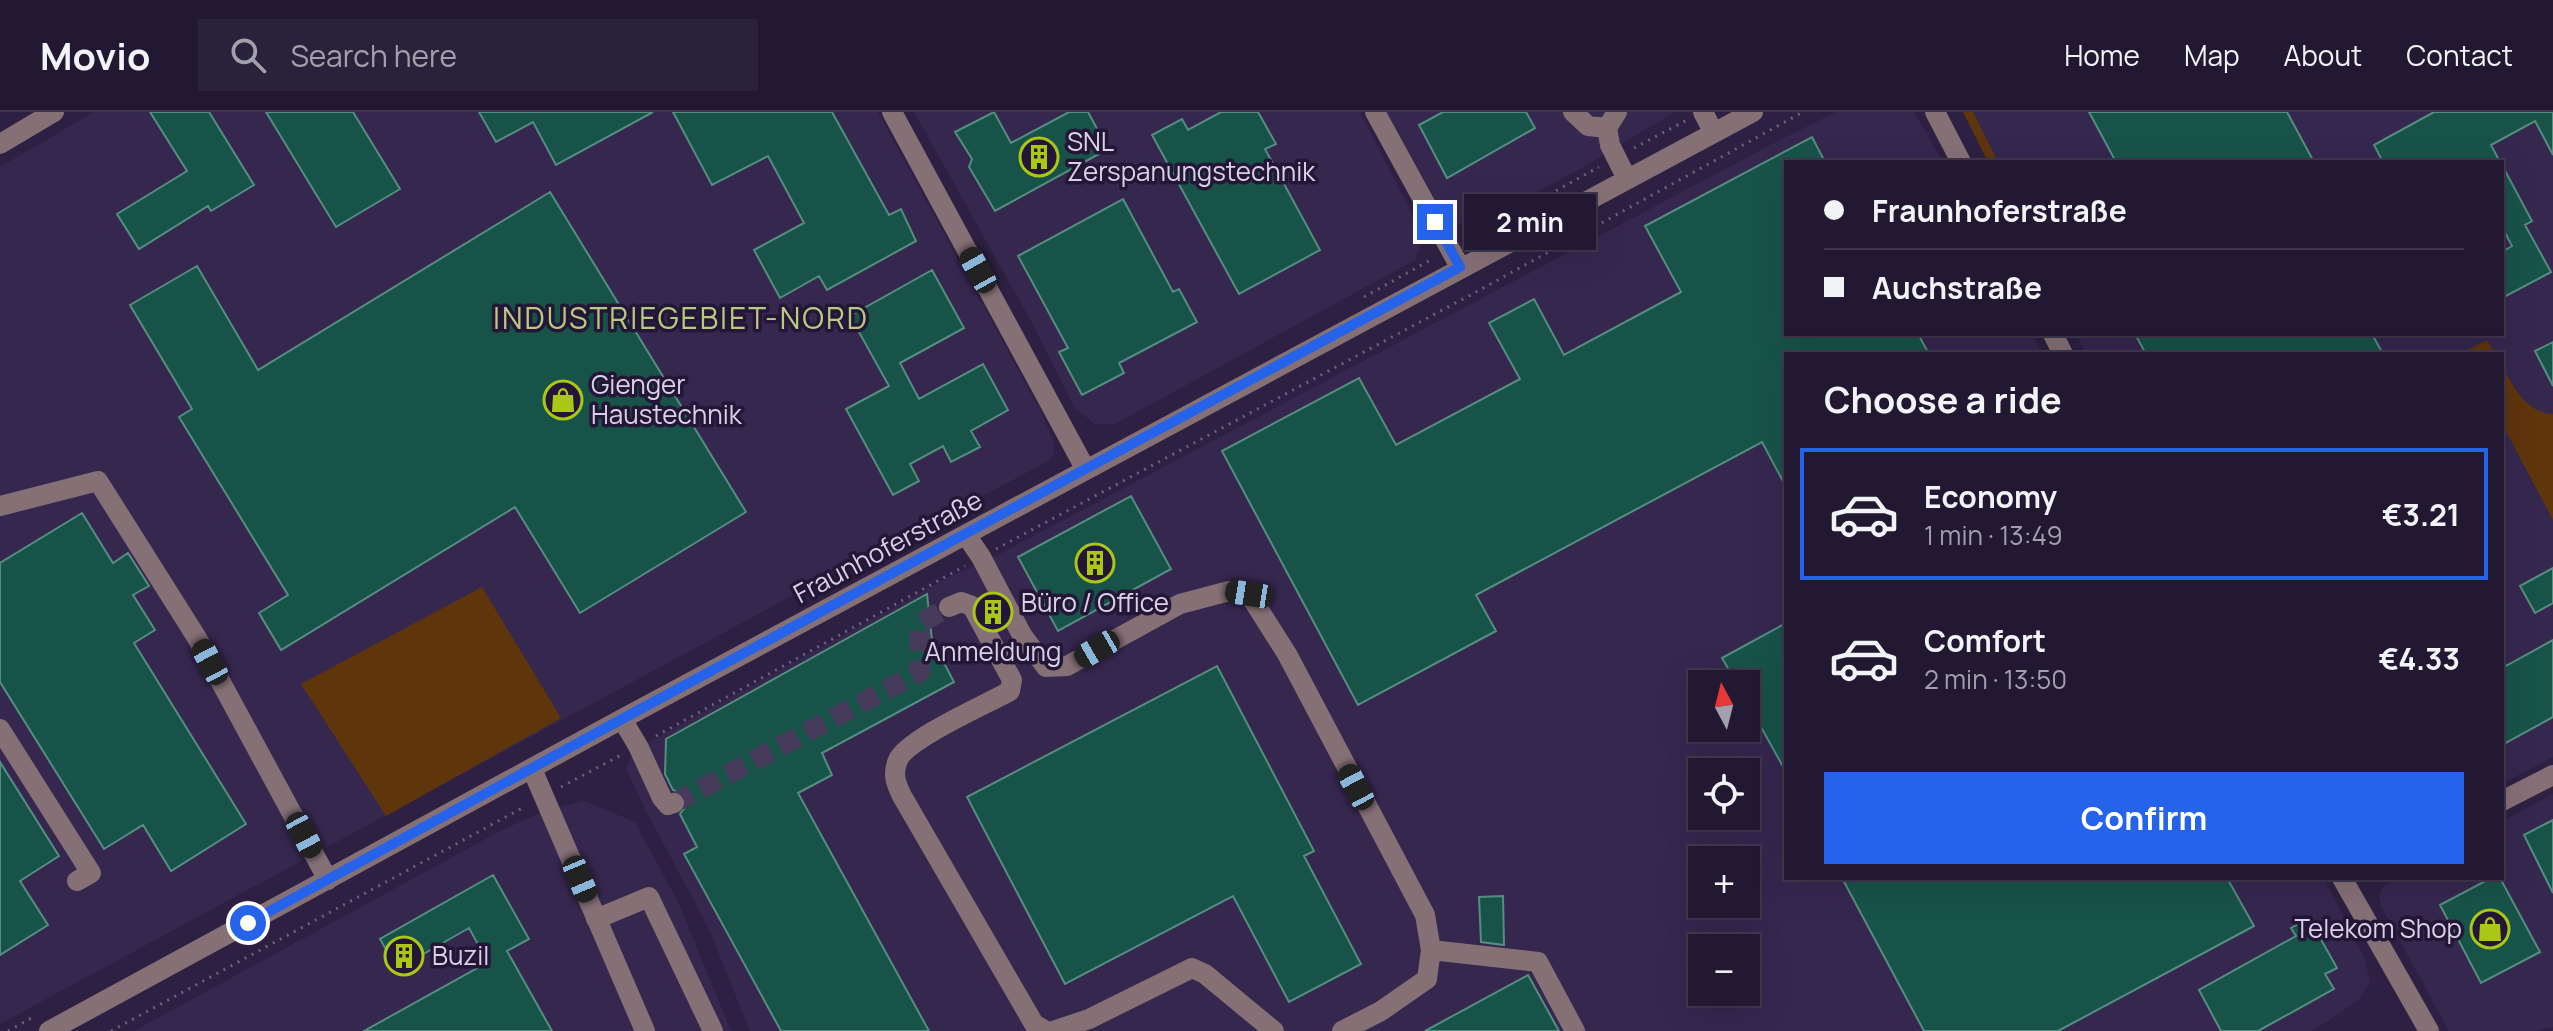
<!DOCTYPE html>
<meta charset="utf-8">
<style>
body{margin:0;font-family:Manrope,sans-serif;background:#2a213a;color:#f1f3f6;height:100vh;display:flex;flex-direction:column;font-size:30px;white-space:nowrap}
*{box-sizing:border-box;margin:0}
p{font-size:26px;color:#a2a0ac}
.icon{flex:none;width:44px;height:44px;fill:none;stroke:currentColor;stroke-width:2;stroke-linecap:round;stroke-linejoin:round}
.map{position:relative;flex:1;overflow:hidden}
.side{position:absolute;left:1784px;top:240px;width:720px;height:528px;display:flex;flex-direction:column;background:#221832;border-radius:0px;box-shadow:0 8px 32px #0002,0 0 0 2px #3f374d}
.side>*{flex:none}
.banner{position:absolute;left:1784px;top:48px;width:720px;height:176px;border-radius:0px;box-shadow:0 8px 32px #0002,0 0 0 2px #3f374d;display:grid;align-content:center;height:176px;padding:0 40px;background:#221832}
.needle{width:52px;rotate:353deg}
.controls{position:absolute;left:1688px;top:558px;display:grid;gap:16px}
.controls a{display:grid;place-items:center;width:72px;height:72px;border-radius:0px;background:#221832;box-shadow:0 8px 32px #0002,0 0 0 2px #3f374d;font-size:40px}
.end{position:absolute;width:36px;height:36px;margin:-18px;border:10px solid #2563eb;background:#fff;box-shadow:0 0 0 4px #fff}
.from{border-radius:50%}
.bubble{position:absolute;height:56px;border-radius:0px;background:#221832;box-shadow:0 8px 32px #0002,0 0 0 2px #3f374d;font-size:26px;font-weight:700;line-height:56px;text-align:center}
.car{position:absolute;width:24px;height:48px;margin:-24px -12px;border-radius:10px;box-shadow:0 0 6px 2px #0007;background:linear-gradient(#222 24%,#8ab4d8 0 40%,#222 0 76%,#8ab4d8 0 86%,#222 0)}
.banner b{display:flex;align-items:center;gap:28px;height:76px;font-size:30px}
.banner b+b{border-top:2px solid #3f374d}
.banner i{width:20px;height:20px;background:#f1f3f6}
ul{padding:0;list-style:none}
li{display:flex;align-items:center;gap:24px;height:132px;margin:0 16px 12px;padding:0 24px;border:4px solid transparent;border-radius:0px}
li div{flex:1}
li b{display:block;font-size:30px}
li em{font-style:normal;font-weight:700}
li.on{border-color:#2563eb}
li>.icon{width:72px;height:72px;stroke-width:1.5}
h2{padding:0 40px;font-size:36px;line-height:96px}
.button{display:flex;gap:16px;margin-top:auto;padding:16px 40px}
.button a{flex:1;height:92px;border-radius:0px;background:#2563eb;color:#fff;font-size:32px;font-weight:700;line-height:92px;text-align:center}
header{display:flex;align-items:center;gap:48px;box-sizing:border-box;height:112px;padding:0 40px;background:#221832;border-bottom:2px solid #3f374d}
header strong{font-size:38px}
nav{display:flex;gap:44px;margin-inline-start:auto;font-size:28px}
.search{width:560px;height:72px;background:#2a213a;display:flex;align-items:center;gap:20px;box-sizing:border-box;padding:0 28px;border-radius:0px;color:#a2a0ac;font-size:30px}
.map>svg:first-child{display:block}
.built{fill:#36274f;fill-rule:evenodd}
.green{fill:#5f350c}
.building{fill:#185349;stroke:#558d81;stroke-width:2}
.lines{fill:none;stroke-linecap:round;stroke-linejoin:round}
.minor-tunnel{stroke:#473b5b;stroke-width:20;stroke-dasharray:20 10;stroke-linecap:butt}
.path{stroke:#6b617e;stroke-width:3;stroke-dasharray:2 6;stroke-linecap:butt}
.minor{stroke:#857076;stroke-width:20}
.route{stroke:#2563eb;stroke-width:10}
.labels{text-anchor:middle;stroke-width:7;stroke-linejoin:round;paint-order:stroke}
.poi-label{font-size:26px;fill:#d8d2e8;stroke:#231637;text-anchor:start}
.street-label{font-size:26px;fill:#d8d2e8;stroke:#231637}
.quarter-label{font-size:30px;letter-spacing:2px;fill:#b8ca7f;stroke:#231637}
</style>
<header>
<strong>Movio</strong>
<div class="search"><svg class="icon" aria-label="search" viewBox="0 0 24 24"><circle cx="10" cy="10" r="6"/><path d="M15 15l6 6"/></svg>Search here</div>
<nav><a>Home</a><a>Map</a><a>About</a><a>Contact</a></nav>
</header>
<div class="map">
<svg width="2553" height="919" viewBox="0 0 2553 919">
<rect width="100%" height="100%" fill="#2d2042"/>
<!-- built -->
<path class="built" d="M94,0H878L1040,298L1054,330V342L1047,350L788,486L0,912V55Z
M914,0H1360L1411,100L1420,135L1415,148L1115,312H1095L1075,296L1031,209Z
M1386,0H1675L1580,57L1484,109L1472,112H1454L1439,94Z
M1836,0H1914L1943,50H1786V222H2032L2043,242H1786V766H2324L2365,848L2370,870L2359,887L2327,910L2310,919H750L708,815L647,701L626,657L633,639L951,464L992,446L1776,30ZM1702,572H1746V616H1702ZM1702,660H1746V704H1702ZM1702,748H1746V792H1702ZM1702,836H1746V880H1702Z
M1963,0H2553V645L2502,672V242H2086L2076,222H2502V50H1988Z
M2553,682V915L2535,919H2449L2383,798L2379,785L2383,774L2395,766H2502V709Z
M584,689L635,710L679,792L731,919H134L498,720L544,699Z"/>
<!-- green -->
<path class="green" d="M1963,0H1973L1998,50H1988Z
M2487,228L2495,242H2465L2464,240Z
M2502,254C2514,275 2526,301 2553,302V408L2502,312Z
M482,475L561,606L386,704L301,572Z"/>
<!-- building -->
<path class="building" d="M150,0H209L254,73L211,99L208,94L139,137L117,102L187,59Z
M266,0H353L400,77L336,115Z
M479,0H653L556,53L533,10L496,30Z
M673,0H832L889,103L901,97L916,129L827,178L819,164L780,186L754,138L804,111L768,44L712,73Z
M994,0L1011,31L1069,0H1088L1108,37L995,99L969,55L972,47L955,20Z
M1221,0H1258L1276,32L1265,37L1320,138L1239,182L1152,23L1182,7L1188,18Z
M1443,0H1526L1535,16L1447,66L1419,13Z
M2089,0H2287L2314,50H2116Z
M2434,0H2553V43L2535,9L2491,33L2500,50H2383L2374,33Z
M1812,25L1825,50H1786V222H1918L1929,242H1786V375L1762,330L1476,483L1496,519L1358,593L1222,339L1359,266L1396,333L1520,267L1489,211L1534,187L1564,243L1681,180L1645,114Z
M2502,53L2532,109L2525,113L2551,160L2502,186V140L2512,134L2502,115Z
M550,80L746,400L580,501L515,395L281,538L259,501L288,483L179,305L192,297L130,193L197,154L258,258Z
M1123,87L1173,180L1179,177L1197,210L1119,251L1124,261L1082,283L1059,240L1068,236L1018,144Z
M932,158L964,216L900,251L919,287L983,252L1008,298L971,319L980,335L951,350L943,334L910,352L919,369L893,383L846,297L889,274L850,204Z
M2135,222H2372L2383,242H2146Z
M2553,230V274L2535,239Z
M1131,384L1171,457L1058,519L1018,445Z
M82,401L113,451L128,441L149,474L133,483L155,518L134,531L246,712L171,759L143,713L104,737L0,570V451Z
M2553,456V491L2535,501L2520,474Z
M927,482L932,528L954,570L822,641L832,663L798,681L929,919H781L684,742L697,735L680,702L686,694V686L682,681L673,678L665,662L666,627Z
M1786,511V660L1746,588V572H1737L1722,546Z
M2553,528V605L2502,633V556Z
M1217,554L1314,739L1304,744L1361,852L1289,890L1233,784L1065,872L967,685Z
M0,650L59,744L20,769L48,813L0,843Z
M2553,708V781L2524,723Z
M493,763L529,827L507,839L552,919H364L488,850L469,816L397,857L380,827Z
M1842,766H2227L2254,814L2058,919H1924Z
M2491,766H2500L2540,840L2481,871L2440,793Z
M1503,784L1504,833L1481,830L1479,785Z
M2309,806L2337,856L2325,862L2334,877L2258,919H2221L2199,878L2296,824L2291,816Z
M1528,863L1559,919H1425Z"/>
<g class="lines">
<!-- minor-tunnel -->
<path class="minor-tunnel" d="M674,691L920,560V511L949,495"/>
<!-- path -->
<path class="path" d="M1634,36L1687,8
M1465,129L1599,55
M1364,185L1434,146
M996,437L1476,180L1803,0
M656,624L965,454
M561,675L621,643
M8,919L35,904
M111,919L526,694"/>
<!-- minor -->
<path class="minor" d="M892,0L1086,358
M1375,0L1460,155
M1573,0L1588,14L1607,16
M1617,0L1607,16L1610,33L1627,67
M1703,0L1714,21
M1935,0L1961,50
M0,32L54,0
M2053,222L2063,242
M0,394L98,369L197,526L328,768
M966,423L981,445L1022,523L1046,555L1067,554L1180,492L1229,479L1249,482L1287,542L1425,803L1431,838L1427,867L1381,899L1342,919
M949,495L961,490L972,494L1012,568L1010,579C987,592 907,627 898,648C892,662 896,672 902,684L1034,912L1046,919
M622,607L638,634L662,686L668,693L674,691
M0,617L91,761L77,769
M532,657L645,919
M2502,689L2553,663
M2342,766L2429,919
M596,807L649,785L713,919
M1431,838L1538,850L1575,919
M49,919L622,607L1753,0
M1053,919L1089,907L1192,856L1205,862L1274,919"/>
</g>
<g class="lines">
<!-- route -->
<path class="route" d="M248,811L622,607L1460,155L1435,110"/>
</g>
<!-- icons -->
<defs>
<g id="building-ring" transform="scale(2)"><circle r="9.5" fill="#231637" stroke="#abc716" stroke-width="1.5"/><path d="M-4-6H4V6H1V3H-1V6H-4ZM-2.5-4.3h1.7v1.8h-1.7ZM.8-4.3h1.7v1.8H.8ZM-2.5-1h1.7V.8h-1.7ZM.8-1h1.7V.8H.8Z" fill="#abc716"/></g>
<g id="shop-ring" transform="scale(2)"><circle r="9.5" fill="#231637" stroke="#abc716" stroke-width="1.5"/><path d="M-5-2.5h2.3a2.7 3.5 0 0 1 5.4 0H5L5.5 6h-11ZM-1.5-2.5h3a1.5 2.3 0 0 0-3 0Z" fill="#abc716"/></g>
</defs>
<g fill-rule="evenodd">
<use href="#building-ring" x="1039" y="45"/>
<use href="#shop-ring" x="563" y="288"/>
<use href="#building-ring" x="1095" y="451"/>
<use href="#building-ring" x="993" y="500"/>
<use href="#shop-ring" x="2490" y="817"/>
<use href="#building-ring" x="404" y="844"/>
</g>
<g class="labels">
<!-- poi labels -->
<g class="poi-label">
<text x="1067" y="39">SNL<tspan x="1067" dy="30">Zerspanungstechnik</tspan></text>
<text x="591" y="282">Gienger<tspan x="591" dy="30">Haustechnik</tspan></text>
<text x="1095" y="500" text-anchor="middle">Büro / Office</text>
<text x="993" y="549" text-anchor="middle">Anmeldung</text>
<text x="2462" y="826" text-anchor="end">Telekom Shop</text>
<text x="432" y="853">Buzil</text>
</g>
<!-- street labels -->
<g class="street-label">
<text transform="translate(888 435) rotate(-28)" y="9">Fraunhoferstraße</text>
</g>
<!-- quarter labels -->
<g class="quarter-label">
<text x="681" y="217">INDUSTRIEGEBIET-NORD</text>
</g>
</g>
</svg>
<div class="controls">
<a><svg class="needle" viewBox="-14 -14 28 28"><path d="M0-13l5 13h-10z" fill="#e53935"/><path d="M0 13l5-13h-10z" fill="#a2a0ac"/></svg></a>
<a><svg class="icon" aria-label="locate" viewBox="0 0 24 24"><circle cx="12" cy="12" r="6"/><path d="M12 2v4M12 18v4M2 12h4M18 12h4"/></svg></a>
<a>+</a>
<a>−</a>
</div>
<i class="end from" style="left:248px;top:811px"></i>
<i class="end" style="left:1435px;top:110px"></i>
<div class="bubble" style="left:1464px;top:82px;width:132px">2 min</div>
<i class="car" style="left:978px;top:158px;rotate:331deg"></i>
<i class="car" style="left:1249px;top:482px;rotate:279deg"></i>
<i class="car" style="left:1097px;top:537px;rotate:240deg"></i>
<i class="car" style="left:210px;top:550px;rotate:332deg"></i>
<i class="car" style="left:1356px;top:675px;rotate:332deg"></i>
<i class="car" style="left:304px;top:723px;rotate:152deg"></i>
<i class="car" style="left:580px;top:767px;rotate:157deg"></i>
<div class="banner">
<b><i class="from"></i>Fraunhoferstraße</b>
<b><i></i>Auchstraße</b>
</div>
<section class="side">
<h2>Choose a ride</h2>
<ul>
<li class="on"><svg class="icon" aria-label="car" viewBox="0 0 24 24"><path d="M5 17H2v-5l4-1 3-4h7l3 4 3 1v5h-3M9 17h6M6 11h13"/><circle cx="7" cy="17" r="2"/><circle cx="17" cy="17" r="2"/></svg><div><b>Economy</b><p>1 min · 13:49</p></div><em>€3.21</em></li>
<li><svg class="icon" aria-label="car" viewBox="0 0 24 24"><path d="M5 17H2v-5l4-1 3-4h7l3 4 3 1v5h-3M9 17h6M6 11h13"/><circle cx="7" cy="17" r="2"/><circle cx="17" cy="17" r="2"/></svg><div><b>Comfort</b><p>2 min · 13:50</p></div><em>€4.33</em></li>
</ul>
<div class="button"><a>Confirm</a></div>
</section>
</div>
